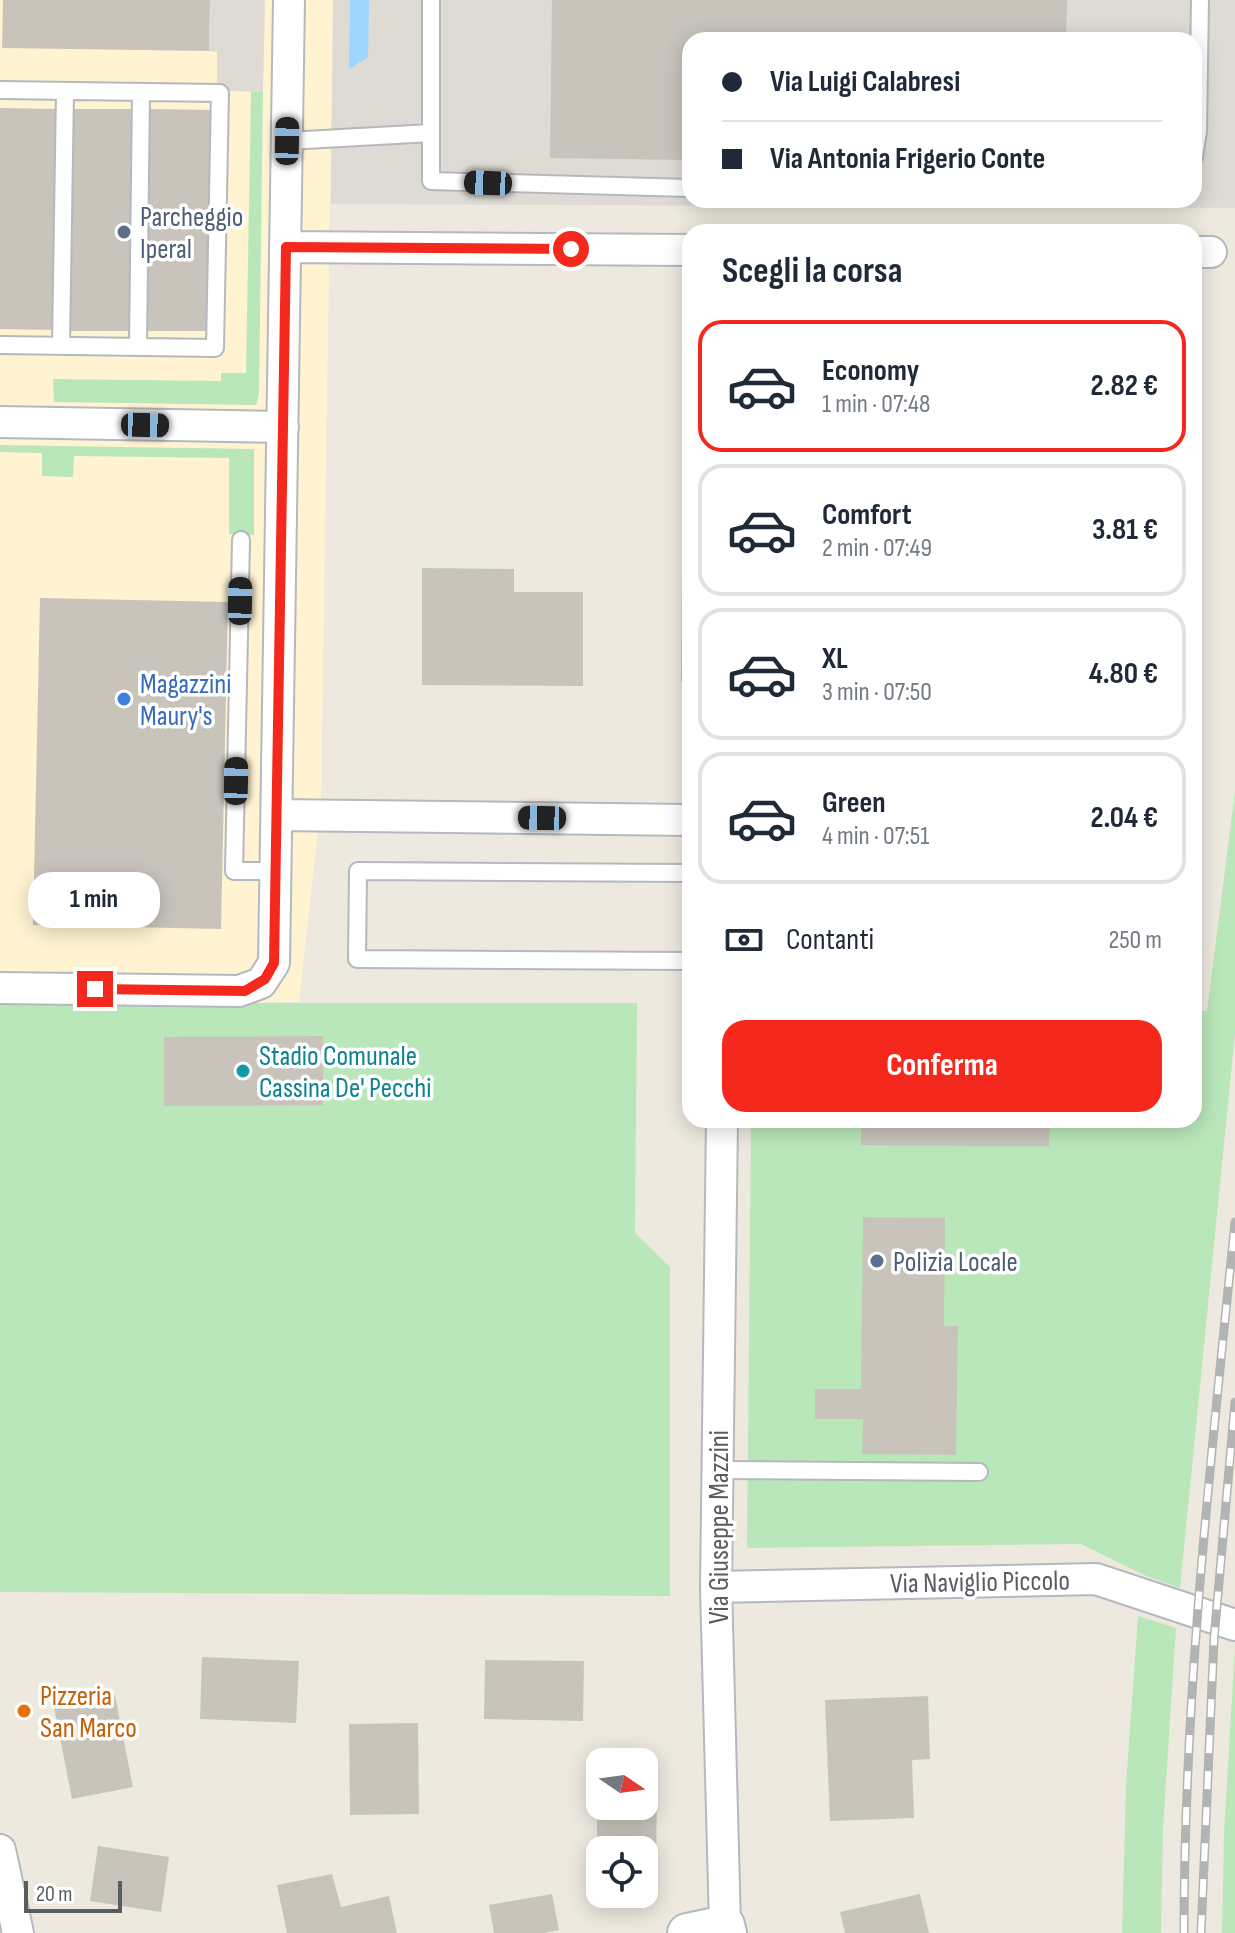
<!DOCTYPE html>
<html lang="it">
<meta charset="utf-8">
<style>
body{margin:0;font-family:"Sofia Sans Condensed",sans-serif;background:#f6f6f7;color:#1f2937;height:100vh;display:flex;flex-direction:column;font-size:30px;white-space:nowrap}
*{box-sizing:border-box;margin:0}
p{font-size:26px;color:#747a83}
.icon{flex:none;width:44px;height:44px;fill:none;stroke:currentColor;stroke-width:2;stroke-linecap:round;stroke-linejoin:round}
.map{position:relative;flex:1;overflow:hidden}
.sheet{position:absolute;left:682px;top:224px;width:520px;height:904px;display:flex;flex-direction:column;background:#fff;border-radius:24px;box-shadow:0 4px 20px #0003}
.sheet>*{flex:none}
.hud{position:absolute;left:682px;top:32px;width:520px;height:176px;border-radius:24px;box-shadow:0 4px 20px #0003;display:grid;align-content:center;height:176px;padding:0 40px;background:#fff}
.needle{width:52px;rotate:103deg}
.controls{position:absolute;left:586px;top:1748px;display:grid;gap:16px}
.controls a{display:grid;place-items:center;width:72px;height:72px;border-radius:16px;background:#fff;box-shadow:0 4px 20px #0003;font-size:40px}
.scale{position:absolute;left:24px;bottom:20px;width:98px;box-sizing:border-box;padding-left:8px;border:4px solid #585d62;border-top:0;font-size:22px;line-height:28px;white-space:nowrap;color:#585d62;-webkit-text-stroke:6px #fff;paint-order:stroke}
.end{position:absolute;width:36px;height:36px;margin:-18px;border:10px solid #f5281d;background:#fff;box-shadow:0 0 0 4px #fff}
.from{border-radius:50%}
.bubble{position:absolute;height:56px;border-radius:24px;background:#fff;box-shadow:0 4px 20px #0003;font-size:26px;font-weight:700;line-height:56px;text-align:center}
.car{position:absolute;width:24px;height:48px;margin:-24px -12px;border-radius:10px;box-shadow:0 0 6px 2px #0007;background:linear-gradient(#222 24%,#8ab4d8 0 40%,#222 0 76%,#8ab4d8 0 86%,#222 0)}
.hud b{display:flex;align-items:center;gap:28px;height:76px;font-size:30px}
.hud b+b{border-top:2px solid #e0e1e3}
.hud i{width:20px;height:20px;background:#1f2937}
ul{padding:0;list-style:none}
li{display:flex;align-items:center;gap:24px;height:132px;margin:0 16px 12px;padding:0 24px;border:4px solid #e0e1e3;border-radius:24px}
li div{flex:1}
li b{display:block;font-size:30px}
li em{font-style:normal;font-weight:700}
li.current{border-color:#f5281d}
li>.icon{width:72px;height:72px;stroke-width:1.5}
h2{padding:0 40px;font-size:36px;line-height:96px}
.pay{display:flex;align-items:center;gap:20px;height:88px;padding:0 40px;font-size:30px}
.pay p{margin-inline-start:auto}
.primary-button{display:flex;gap:16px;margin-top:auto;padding:16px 40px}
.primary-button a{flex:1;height:92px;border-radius:24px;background:#f5281d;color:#fff;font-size:32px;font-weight:700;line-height:92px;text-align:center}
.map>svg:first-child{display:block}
.commercial{fill:#fff3d2}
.industrial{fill:#dddbd4;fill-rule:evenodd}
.green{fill:#bae7b9}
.water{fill:#9dd7ff}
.building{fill:#c8c4bc}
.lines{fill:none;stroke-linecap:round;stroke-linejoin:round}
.service-casing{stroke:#b5b8be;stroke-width:20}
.minor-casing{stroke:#b5b8be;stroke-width:34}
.tertiary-casing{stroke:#b5b8be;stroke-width:42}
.service{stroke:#fff;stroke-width:16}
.minor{stroke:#fff;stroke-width:30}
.tertiary{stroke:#fff;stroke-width:38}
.rail-casing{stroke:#b2b3b3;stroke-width:9}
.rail{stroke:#fff;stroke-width:6;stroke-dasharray:18;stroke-linecap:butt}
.route{stroke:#f5281d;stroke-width:10}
.service-dot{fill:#5c6f8a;stroke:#fff;stroke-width:3}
.shop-dot{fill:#3f7fe0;stroke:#fff;stroke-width:3}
.culture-dot{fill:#0f9aa8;stroke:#fff;stroke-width:3}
.food-dot{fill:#e8710a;stroke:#fff;stroke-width:3}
.labels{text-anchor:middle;stroke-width:7;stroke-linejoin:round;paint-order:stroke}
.service-label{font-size:28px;fill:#4e5e75;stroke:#fff;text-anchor:start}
.shop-label{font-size:28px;fill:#366cbe;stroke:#fff;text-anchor:start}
.culture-label{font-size:28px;fill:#0d838f;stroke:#fff;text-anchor:start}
.street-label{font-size:28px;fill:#585d62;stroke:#fff}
.food-label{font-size:28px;fill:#c56008;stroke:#fff;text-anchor:start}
</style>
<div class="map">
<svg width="1235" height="1933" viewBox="0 0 1235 1933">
<rect width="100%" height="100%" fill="#ede9df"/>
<!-- commercial -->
<path class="commercial" d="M0,0H333L321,805L299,1002L0,1004Z"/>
<!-- industrial -->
<path class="industrial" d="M210,0H265L263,92L226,91L217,84V52L209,51Z
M333,0H1235V208L331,204ZM690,40H1194V200H690Z"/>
<!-- green -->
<path class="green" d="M251,92H263L259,394L256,405L54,402L53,379L221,381V373H246Z
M0,445L254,449V535L229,534V458L74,456L73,477L42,476V453L0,452Z
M1235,792V1033L1180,1588L1144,1575L1081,1544L747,1548L751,1120H1194V1011H1207Z
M0,1003H637L635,1233L670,1267V1596L0,1592Z
M1138,1616L1176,1628L1163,1828L1161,1933H1122L1126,1785Z
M1235,1646V1933H1222L1224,1835Z"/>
<!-- water -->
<path class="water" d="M350,0H369L368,57L349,69Z"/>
<!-- building -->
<path class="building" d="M3,0H210L209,51L2,48Z
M552,0H1067L1066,40H690V160L550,158Z
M0,108L58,109L55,330L0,329Z
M69,109H135L132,331H67Z
M150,109L214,110L212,331H147Z
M682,565H690V682H681Z
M422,568L514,569V592H583V686L422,685Z
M40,598L228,602L221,929L33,925Z
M323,1036V1105L164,1106V1037Z
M861,1120H1050L1049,1146L861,1145Z
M863,1217L945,1218L944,1326H958L956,1455L862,1454L863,1419H815V1389H861Z
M202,1657L299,1661L296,1723L200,1719Z
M485,1660L584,1661L583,1721L484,1719Z
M115,1695L133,1787L72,1799L54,1707Z
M928,1696L930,1759L912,1760L914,1818L830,1821L825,1700Z
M418,1723L419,1814L350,1815L349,1724Z
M644,1780H657L656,1874H644V1850H600V1873H597V1806H644Z
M98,1846L169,1857L161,1912L90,1901Z
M332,1874L341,1907L389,1896L397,1933H287L277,1885Z
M552,1894L559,1930L544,1933H494L489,1905Z
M920,1894L929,1933H845L840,1912Z"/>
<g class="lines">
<!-- service casing -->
<g class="service-casing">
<path id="service" d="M431,0V181L690,188
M0,90L220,93L215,348L0,345
M287,141L431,133
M1194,157L1198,131L1200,0
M61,345L65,91
M138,347L141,92
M241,540L234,871H276
M690,873L358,871L357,959L690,961
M717,1470L979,1472"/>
</g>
<!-- minor casing -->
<g class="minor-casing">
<path id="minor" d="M286,247L690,250
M1194,252H1211
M0,422L283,427
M277,815L690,820
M0,988L239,991L261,983L274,963L289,0
M722,1120L716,1587L725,1925
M716,1587L1096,1579L1235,1625
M0,1850L18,1933"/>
</g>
<!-- tertiary casing -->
<g class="tertiary-casing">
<path id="tertiary" d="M687,1933L725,1925L727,1933"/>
</g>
<!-- service -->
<use href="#service" class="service"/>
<!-- minor -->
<use href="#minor" class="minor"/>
<!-- tertiary -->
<use href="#tertiary" class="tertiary"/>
<!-- rail casing -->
<g class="rail-casing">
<path id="rail" d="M1184,1933C1184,1695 1211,1458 1235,1222
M1201,1933L1214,1639L1235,1402"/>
</g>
<!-- rail -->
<use href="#rail" class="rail"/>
</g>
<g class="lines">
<!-- route -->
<path class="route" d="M95,989L245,991L265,979L274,963L286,247L571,249"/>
</g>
<!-- markers -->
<g class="service-dot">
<circle cx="124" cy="232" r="8"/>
<circle cx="877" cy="1261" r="8"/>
</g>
<circle class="shop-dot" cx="124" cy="699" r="8"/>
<circle class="culture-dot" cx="243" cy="1071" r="8"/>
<circle class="food-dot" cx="24" cy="1711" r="8"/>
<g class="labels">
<!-- service labels -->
<g class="service-label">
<text x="140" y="226">Parcheggio<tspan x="140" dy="32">Iperal</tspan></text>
<text x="893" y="1271">Polizia Locale</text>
</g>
<!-- shop labels -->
<g class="shop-label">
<text x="140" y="693">Magazzini<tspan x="140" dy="32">Maury's</tspan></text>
</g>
<!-- culture labels -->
<g class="culture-label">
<text x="259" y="1065">Stadio Comunale<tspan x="259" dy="32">Cassina De' Pecchi</tspan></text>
</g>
<!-- street labels -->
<g class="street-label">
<text transform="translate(718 1527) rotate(-90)" y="10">Via Giuseppe Mazzini</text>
<text transform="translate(980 1581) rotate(-1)" y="10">Via Naviglio Piccolo</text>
</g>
<!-- food labels -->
<g class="food-label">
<text x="40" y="1705">Pizzeria<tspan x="40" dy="32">San Marco</tspan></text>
</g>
</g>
</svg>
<div class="controls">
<a><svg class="needle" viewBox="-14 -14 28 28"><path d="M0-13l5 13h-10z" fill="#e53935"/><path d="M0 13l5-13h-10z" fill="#747a83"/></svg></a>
<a><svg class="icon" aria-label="locate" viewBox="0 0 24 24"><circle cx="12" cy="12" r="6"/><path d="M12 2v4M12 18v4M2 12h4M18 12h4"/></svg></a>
</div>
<div class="scale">20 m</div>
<i class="end from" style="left:571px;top:249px"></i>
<i class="end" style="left:95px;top:989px"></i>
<div class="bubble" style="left:28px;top:872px;width:132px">1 min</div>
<i class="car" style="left:287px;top:141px;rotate:1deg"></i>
<i class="car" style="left:488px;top:183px;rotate:272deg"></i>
<i class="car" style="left:145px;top:425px;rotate:91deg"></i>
<i class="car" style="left:240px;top:601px;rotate:1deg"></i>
<i class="car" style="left:236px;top:781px;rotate:1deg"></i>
<i class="car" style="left:542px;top:818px;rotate:271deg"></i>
<div class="hud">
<b><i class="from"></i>Via Luigi Calabresi</b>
<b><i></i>Via Antonia Frigerio Conte</b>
</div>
<section class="sheet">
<h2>Scegli la corsa</h2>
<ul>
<li class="current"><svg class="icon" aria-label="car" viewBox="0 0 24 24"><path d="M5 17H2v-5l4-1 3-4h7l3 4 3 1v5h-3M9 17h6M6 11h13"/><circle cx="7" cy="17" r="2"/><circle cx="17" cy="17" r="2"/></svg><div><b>Economy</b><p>1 min · 07:48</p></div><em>2.82 €</em></li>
<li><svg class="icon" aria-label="car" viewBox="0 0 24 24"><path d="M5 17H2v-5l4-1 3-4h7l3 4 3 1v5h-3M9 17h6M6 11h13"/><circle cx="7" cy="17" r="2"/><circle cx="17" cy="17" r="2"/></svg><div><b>Comfort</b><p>2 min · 07:49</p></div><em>3.81 €</em></li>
<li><svg class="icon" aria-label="car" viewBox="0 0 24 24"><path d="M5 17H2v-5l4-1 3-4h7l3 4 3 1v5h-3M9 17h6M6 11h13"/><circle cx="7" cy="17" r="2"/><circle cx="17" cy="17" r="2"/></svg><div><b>XL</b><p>3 min · 07:50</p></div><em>4.80 €</em></li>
<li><svg class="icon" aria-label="car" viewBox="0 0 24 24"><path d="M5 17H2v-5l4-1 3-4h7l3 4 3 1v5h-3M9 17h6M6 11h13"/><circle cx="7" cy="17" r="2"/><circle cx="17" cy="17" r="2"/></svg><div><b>Green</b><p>4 min · 07:51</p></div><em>2.04 €</em></li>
</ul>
<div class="pay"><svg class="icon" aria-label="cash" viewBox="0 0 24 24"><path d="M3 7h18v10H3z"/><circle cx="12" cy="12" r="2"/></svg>Contanti<p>250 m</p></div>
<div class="primary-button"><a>Conferma</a></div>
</section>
</div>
